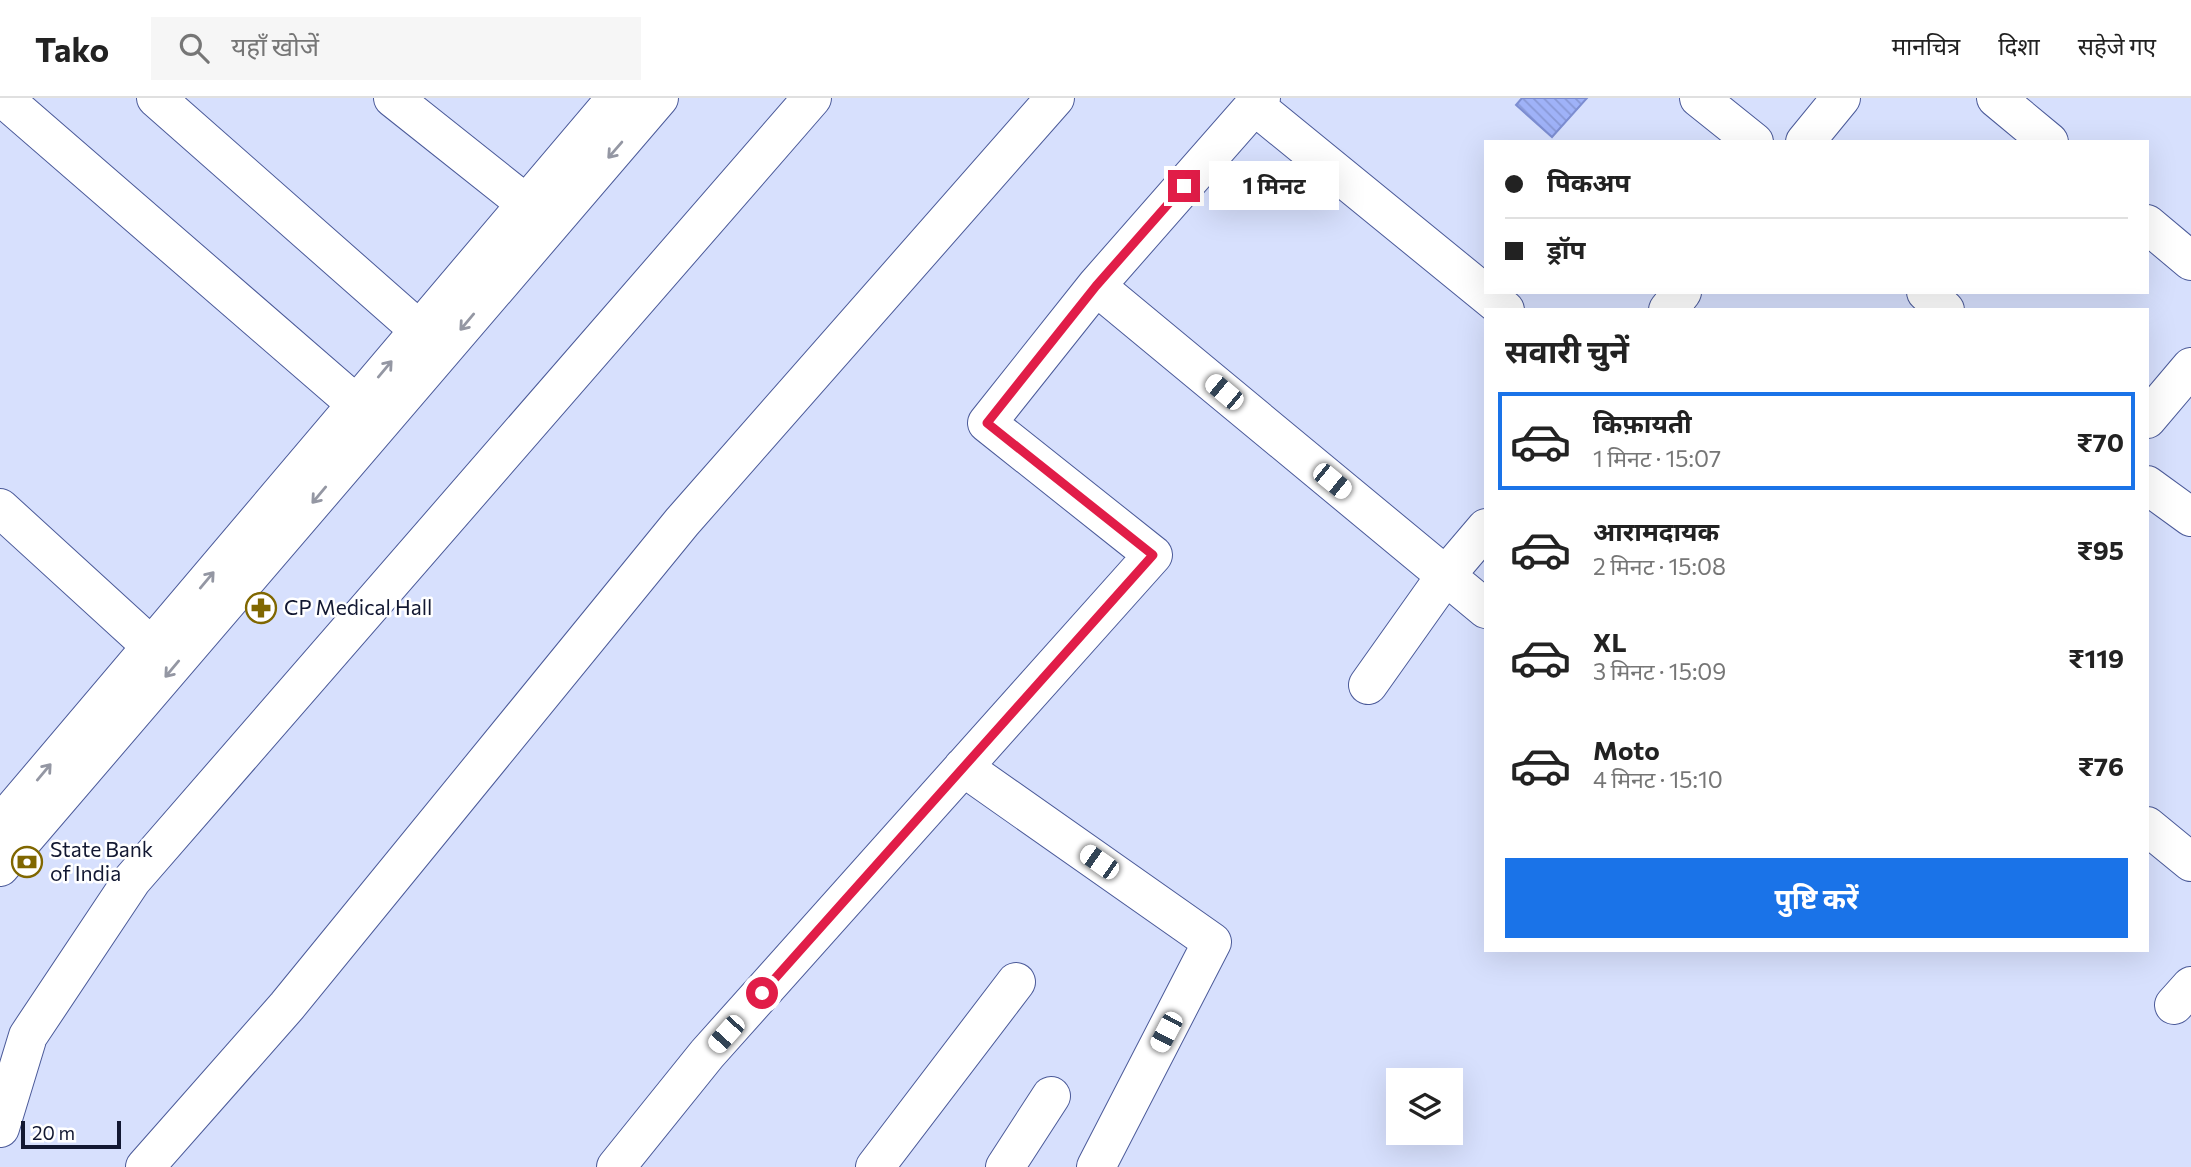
<!DOCTYPE html>
<html lang="hi">
<meta charset="utf-8">
<style>
body{margin:0;font-family:Commissioner,"Noto Sans Devanagari",sans-serif;background:#f6f6f6;color:#222;height:100vh;display:flex;flex-direction:column;font-size:26px;white-space:nowrap}
*{box-sizing:border-box;margin:0}
p{font-size:23px;color:#767676}
.icon{flex:none;width:38px;height:38px;fill:none;stroke:currentColor;stroke-width:2;stroke-linecap:round;stroke-linejoin:round}
.map{position:relative;flex:1;overflow:hidden}
.drawer{position:absolute;left:1484px;top:210px;width:665px;height:644px;display:flex;flex-direction:column;background:#fff;border-radius:0px;box-shadow:0 7px 28px #0002}
.drawer>*{flex:none}
.top-card{position:absolute;left:1484px;top:42px;width:665px;height:154px;border-radius:0px;box-shadow:0 7px 28px #0002;display:grid;align-content:center;height:154px;padding:0 21px;background:#fff}
.tools{position:absolute;left:1386px;top:970px;display:grid;gap:14px}
.tools a{display:grid;place-items:center;width:77px;height:77px;border-radius:0px;background:#fff;box-shadow:0 7px 28px #0002;font-size:35px}
.scale{position:absolute;left:21px;bottom:18px;width:100px;box-sizing:border-box;padding-left:7px;border:4px solid #121832;border-top:0;font-size:19px;line-height:24px;white-space:nowrap;color:#121832;-webkit-text-stroke:5px #fff;paint-order:stroke}
.end{position:absolute;width:32px;height:32px;margin:-16px;border:9px solid #e11d48;background:#fff;box-shadow:0 0 0 4px #fff}
.from{border-radius:50%}
.bubble{position:absolute;height:49px;border-radius:0px;background:#fff;box-shadow:0 7px 28px #0002;font-size:23px;font-weight:700;line-height:49px;text-align:center}
.car{position:absolute;width:21px;height:42px;margin:-21px -10px;border-radius:9px;box-shadow:0 0 5px 2px #0007;background:linear-gradient(#fff 24%,#345 0 40%,#fff 0 76%,#345 0 86%,#fff 0)}
.top-card b{display:flex;align-items:center;gap:24px;height:66px;font-size:26px}
.top-card b+b{border-top:2px solid #e0e0e0}
.top-card i{width:18px;height:18px;background:#222}
ul{padding:0;list-style:none}
li{display:flex;align-items:center;gap:21px;height:98px;margin:0 14px 10px;padding:0 7px;border:4px solid transparent;border-radius:0px}
li div{flex:1}
li b{display:block;font-size:26px}
li em{font-style:normal;font-weight:700}
li.selected{border-color:#1a73e8}
li>.icon{width:63px;height:63px;stroke-width:1.5}
h2{padding:0 21px;font-size:32px;line-height:84px}
.cta{display:flex;gap:14px;margin-top:auto;padding:14px 21px}
.cta a{flex:1;height:80px;border-radius:0px;background:#1a73e8;color:#fff;font-size:28px;font-weight:700;line-height:80px;text-align:center}
header{display:flex;align-items:center;gap:42px;box-sizing:border-box;height:98px;padding:0 35px;background:#fff;border-bottom:2px solid #e0e0e0}
header strong{font-size:33px}
nav{display:flex;gap:38px;margin-inline-start:auto;font-size:24px}
.search{width:490px;height:63px;background:#f6f6f6;display:flex;align-items:center;gap:18px;box-sizing:border-box;padding:0 24px;border-radius:0px;color:#767676;font-size:26px}
.map>svg:first-child{display:block}
.building{fill:url(#building-back-hatch);stroke:#7c8dd1;stroke-width:2}
.lines{fill:none;stroke-linecap:round;stroke-linejoin:round}
.minor-casing{stroke:#4b5a99;stroke-width:40}
.tertiary-casing{stroke:#4b5a99;stroke-width:40}
.minor{stroke:#fff;stroke-width:38}
.tertiary{stroke:#fff;stroke-width:38}
.oneway{stroke:#9497a3}
.route{stroke:#e11d48;stroke-width:9}
.labels{text-anchor:middle;stroke-width:5;stroke-linejoin:round;paint-order:stroke}
.poi-label{font-size:21px;fill:#121832;stroke:#fff;text-anchor:start}
</style>
<header>
<strong>Tako</strong>
<div class="search"><svg class="icon" aria-label="search" viewBox="0 0 24 24"><circle cx="10" cy="10" r="6"/><path d="M15 15l6 6"/></svg>यहाँ खोजें</div>
<nav><a>मानचित्र</a><a>दिशा</a><a>सहेजे गए</a></nav>
</header>
<div class="map">
<svg width="2191" height="1069" viewBox="0 0 2191 1069">
<defs>
<pattern id="building-back-hatch" width="6" height="6" patternUnits="userSpaceOnUse" patternTransform="scale(1.75)"><rect width="6" height="6" fill="#9fb2f8"/><path d="M-1 5l2 2M0 0l6 6M5-1l2 2" fill="none" stroke="#8898d5"/></pattern>
</defs>
<rect width="100%" height="100%" fill="#d7e0fd"/>
<!-- building -->
<path class="building" d="M1522,0H1587L1552,39L1516,7Z"/>
<g class="lines">
<!-- minor casing -->
<g class="minor-casing">
<path id="minor" d="M3,0L356,306
M156,0L418,231
M1261,0L1096,188L1486,511
M1699,0L1754,44
M1996,0L2049,44
M1255,8L1505,212
M1805,44L1841,0
M2147,126L2191,163
M1926,194L1945,212
M1668,212L1682,194
M2147,321L2191,269
M2147,387L2191,419
M0,410L151,548
M1368,587L1446,477L1486,430
M963,669L1212,844L1096,1069
M2147,728L2191,764
M2174,907L2191,888
M0,1030L28,938L132,782L812,0
M145,1069L287,908L682,424L1055,0
M616,1069L707,956L1153,457L987,325L1096,188
M875,1069L1016,884
M1005,1069L1051,998"/>
</g>
<!-- tertiary casing -->
<g class="tertiary-casing">
<path id="tertiary" d="M393,0L525,105
M0,727L616,0
M0,769L659,0"/>
</g>
<!-- minor -->
<use href="#minor" class="minor"/>
<!-- tertiary -->
<use href="#tertiary" class="tertiary"/>
</g>
<!-- one-way arrows -->
<defs><path id="oneway-shaft" d="M-6 0H5M1.5-3L5.5 0L1.5 3" fill="none" stroke-width="1.6" stroke-linecap="round" stroke-linejoin="round" transform="scale(1.75)"/></defs>
<g class="oneway">
<use href="#oneway-shaft" transform="translate(615 52) rotate(131)"/>
<use href="#oneway-shaft" transform="translate(467 224) rotate(130)"/>
<use href="#oneway-shaft" transform="translate(385 271) rotate(-50)"/>
<use href="#oneway-shaft" transform="translate(319 397) rotate(130)"/>
<use href="#oneway-shaft" transform="translate(207 482) rotate(-50)"/>
<use href="#oneway-shaft" transform="translate(172 571) rotate(130)"/>
<use href="#oneway-shaft" transform="translate(44 674) rotate(-50)"/>
</g>
<g class="lines">
<!-- route -->
<path class="route" d="M762,895L1153,457L987,325L1096,188L1184,88"/>
</g>
<!-- icons -->
<defs>
<g id="pharmacy-ring" transform="scale(1.575)"><circle r="9.5" fill="#fff" stroke="#806700" stroke-width="1.5"/><path d="M-2-6h4v4h4v4h-4v4h-4v-4h-4v-4h4Z" fill="#806700"/></g>
<g id="bank-ring" transform="scale(1.575)"><circle r="9.5" fill="#fff" stroke="#806700" stroke-width="1.5"/><path d="M-6-4H6V4H-6ZM0-2.3a2.3 2.3 0 1 0 0 4.6a2.3 2.3 0 1 0 0-4.6Z" fill="#806700"/></g>
</defs>
<g fill-rule="evenodd">
<use href="#pharmacy-ring" x="261" y="510"/>
<use href="#bank-ring" x="27" y="764"/>
</g>
<g class="labels">
<!-- poi labels -->
<g class="poi-label">
<text x="284" y="517">CP Medical Hall</text>
<text x="50" y="759">State Bank<tspan x="50" dy="24">of India</tspan></text>
</g>
</g>
</svg>
<div class="tools">
<a><svg class="icon" aria-label="layers" viewBox="0 0 24 24"><path d="M12 4l9 5-9 5-9-5zM3 14l9 5 9-5"/></svg></a>
</div>
<div class="scale">20 m</div>
<i class="end from" style="left:762px;top:895px"></i>
<i class="end" style="left:1184px;top:88px"></i>
<div class="bubble" style="left:1209px;top:63px;width:130px">1 मिनट</div>
<i class="car" style="left:1224px;top:294px;rotate:310deg"></i>
<i class="car" style="left:1332px;top:383px;rotate:129deg"></i>
<i class="car" style="left:1099px;top:764px;rotate:305deg"></i>
<i class="car" style="left:1166px;top:934px;rotate:208deg"></i>
<i class="car" style="left:726px;top:936px;rotate:222deg"></i>
<div class="top-card">
<b><i class="from"></i>पिकअप</b>
<b><i></i>ड्रॉप</b>
</div>
<section class="drawer">
<h2>सवारी चुनें</h2>
<ul>
<li class="selected"><svg class="icon" aria-label="car" viewBox="0 0 24 24"><path d="M5 17H2v-5l4-1 3-4h7l3 4 3 1v5h-3M9 17h6M6 11h13"/><circle cx="7" cy="17" r="2"/><circle cx="17" cy="17" r="2"/></svg><div><b>किफ़ायती</b><p>1 मिनट · 15:07</p></div><em>₹70</em></li>
<li><svg class="icon" aria-label="car" viewBox="0 0 24 24"><path d="M5 17H2v-5l4-1 3-4h7l3 4 3 1v5h-3M9 17h6M6 11h13"/><circle cx="7" cy="17" r="2"/><circle cx="17" cy="17" r="2"/></svg><div><b>आरामदायक</b><p>2 मिनट · 15:08</p></div><em>₹95</em></li>
<li><svg class="icon" aria-label="car" viewBox="0 0 24 24"><path d="M5 17H2v-5l4-1 3-4h7l3 4 3 1v5h-3M9 17h6M6 11h13"/><circle cx="7" cy="17" r="2"/><circle cx="17" cy="17" r="2"/></svg><div><b>XL</b><p>3 मिनट · 15:09</p></div><em>₹119</em></li>
<li><svg class="icon" aria-label="car" viewBox="0 0 24 24"><path d="M5 17H2v-5l4-1 3-4h7l3 4 3 1v5h-3M9 17h6M6 11h13"/><circle cx="7" cy="17" r="2"/><circle cx="17" cy="17" r="2"/></svg><div><b>Moto</b><p>4 मिनट · 15:10</p></div><em>₹76</em></li>
</ul>
<div class="cta"><a>पुष्टि करें</a></div>
</section>
</div>
